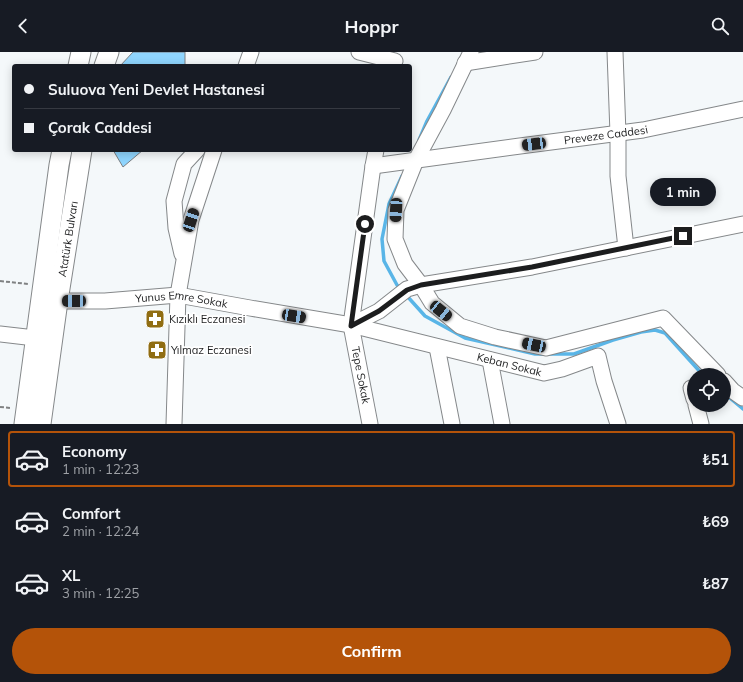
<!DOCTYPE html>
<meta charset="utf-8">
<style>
body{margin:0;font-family:Mulish,sans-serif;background:#242831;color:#f1f3f6;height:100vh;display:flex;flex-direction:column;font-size:15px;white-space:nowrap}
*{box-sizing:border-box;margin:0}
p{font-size:13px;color:#9ea1a6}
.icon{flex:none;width:22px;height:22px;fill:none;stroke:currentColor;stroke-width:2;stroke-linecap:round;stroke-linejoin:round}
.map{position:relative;height:372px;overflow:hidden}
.side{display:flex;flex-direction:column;background:#171b24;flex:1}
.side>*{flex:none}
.banner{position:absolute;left:12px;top:12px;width:400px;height:88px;border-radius:4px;box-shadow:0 2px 10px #0003;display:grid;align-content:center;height:88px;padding:0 12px;background:#171b24}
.tools{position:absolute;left:687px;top:316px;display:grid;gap:8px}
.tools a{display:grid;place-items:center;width:44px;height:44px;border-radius:50%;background:#171b24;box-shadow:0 2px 10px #0003;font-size:20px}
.end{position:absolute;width:18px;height:18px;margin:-9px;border:5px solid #1c1d1e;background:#fff;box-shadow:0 0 0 2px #fff}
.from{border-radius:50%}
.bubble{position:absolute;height:28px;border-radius:14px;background:#171b24;box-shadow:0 2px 10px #0003;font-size:13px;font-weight:700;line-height:28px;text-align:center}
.car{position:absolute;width:12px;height:24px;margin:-12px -6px;border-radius:5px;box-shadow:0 0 3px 1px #0007;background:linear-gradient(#222 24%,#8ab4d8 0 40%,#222 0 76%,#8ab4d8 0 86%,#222 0)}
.banner b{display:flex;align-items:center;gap:14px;height:38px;font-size:15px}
.banner b+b{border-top:1px solid #363941}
.banner i{width:10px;height:10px;background:#f1f3f6}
ul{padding:7px 0 0;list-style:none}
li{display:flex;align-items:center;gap:12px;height:56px;margin:0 8px 6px;padding:0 4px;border:2px solid transparent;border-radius:4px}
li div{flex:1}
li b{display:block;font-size:15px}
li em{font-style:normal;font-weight:700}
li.current{border-color:#b45309}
li>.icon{width:36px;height:36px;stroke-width:1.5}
.button{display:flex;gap:8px;margin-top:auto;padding:8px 12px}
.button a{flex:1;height:46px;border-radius:24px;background:#b45309;color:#fff;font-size:16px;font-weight:700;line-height:46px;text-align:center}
header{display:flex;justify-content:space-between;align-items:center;height:52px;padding:0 12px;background:#171b24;font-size:18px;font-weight:700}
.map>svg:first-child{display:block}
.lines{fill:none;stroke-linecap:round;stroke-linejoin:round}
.stream{stroke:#59b5e7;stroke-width:3.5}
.building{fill:#8fd5fe;stroke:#7c7f82}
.minor-casing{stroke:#85888a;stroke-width:17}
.major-casing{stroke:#85888a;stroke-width:21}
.path{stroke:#808283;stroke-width:2;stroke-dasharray:4 2;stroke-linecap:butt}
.minor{stroke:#fff;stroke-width:15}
.major{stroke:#fff;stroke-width:19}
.route{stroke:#1c1d1e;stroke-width:5}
.labels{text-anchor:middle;stroke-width:3.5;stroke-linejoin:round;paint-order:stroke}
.street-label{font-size:11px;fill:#1c1d1e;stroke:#fff}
.poi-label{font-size:11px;fill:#1c1d1e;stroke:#fff;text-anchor:start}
</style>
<header><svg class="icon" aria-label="back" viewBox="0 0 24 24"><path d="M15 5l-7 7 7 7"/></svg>Hoppr<svg class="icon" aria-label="search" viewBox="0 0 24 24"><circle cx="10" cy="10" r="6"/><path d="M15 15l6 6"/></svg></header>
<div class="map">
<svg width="743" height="372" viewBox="0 0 743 372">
<rect width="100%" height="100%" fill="#f4f8fa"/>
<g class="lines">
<!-- stream -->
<path class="stream" d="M419,88L427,69L451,25
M401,237L397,233L384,209L382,187L389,152L402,124
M407,244L425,264L465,286L535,302H542
M548,302H574L613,288L641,280L655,278L665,281L703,323
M724,341L743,357"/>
</g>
<!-- building -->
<path class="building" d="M133,0H185V14H120Z
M113,98H143L123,115Z"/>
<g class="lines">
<!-- minor casing -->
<g class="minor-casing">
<g id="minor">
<path d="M359,0L395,9"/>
<path d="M471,0L443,58L416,108L396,158L395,187L405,212L421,233L432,251L460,274L495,285L546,296L663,266L718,323"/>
<path d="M615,0L618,82V124L626,196"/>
<path d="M465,11L535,0"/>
<path d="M246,14L251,0"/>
<path id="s1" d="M373,114L520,94L643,78L743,57"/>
<path d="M182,202L176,176L174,149L184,112L197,98"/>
<path id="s2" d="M58,249H105L178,243L250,256L351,273L544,321L562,317L598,304L604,329L618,372"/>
<path d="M351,273L379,259L407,237L421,233L532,215L743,172"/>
<path d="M0,282L35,286"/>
<path d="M437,295L452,372"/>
<path d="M490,308L502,372"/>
<path d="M724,329L733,339L743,346"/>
<path d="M691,336L694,347"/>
<path d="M696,353L701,372"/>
<path d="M174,372L178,243L191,168L214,98"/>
<path d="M370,372L351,273L373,114L376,98"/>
</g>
</g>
<!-- major casing -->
<g class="major-casing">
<g id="major">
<path d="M78,14L81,0"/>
<path d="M104,14L109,0"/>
<path d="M24,372L59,113L62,98"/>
<path id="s3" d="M41,372L58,249L82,98"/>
</g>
</g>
<!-- path -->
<path class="path" d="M0,229L28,232
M0,355L11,356"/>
<!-- minor -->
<use href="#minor" class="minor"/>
<!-- major -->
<use href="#major" class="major"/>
</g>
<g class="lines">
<!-- route -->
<path class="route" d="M365,172L351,274L379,259L407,238L421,233L532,215L683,184"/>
</g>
<!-- icons -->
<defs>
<g id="pharmacy-square" transform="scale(1)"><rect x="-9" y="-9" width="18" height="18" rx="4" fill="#906d12" stroke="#fff"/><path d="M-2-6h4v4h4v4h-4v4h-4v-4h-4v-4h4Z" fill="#fff"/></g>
</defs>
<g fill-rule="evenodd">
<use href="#pharmacy-square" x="155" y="267"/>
<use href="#pharmacy-square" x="157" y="298"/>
</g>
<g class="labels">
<!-- street labels -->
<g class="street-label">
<text dy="4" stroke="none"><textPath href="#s1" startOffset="235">Preveze Caddesi</textPath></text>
<text dy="4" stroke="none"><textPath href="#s3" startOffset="187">Atatürk Bulvarı</textPath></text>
<text dy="4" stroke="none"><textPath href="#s2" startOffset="124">Yunus Emre Sokak</textPath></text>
<text dy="4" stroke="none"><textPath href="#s2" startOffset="459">Keban Sokak</textPath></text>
<text transform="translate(361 323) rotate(79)" y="4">Tepe Sokak</text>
</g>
<!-- poi labels -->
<g class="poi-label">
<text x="169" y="271">Kızıklı Eczanesi</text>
<text x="171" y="302">Yılmaz Eczanesi</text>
</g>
</g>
</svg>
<div class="tools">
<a><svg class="icon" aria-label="locate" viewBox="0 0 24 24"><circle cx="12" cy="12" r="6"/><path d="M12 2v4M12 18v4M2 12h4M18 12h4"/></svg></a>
</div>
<i class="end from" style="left:365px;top:172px"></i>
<i class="end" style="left:683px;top:184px"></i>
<div class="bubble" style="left:650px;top:126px;width:66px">1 min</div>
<i class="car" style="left:534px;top:92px;rotate:263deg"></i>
<i class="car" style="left:396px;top:158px;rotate:183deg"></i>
<i class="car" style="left:191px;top:168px;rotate:18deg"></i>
<i class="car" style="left:74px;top:249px;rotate:270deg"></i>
<i class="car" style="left:441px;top:259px;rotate:129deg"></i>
<i class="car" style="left:294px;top:264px;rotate:99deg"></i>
<i class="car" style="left:534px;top:293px;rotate:282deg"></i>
<div class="banner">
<b><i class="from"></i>Suluova Yeni Devlet Hastanesi</b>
<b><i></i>Çorak Caddesi</b>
</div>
</div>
<section class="side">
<ul>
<li class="current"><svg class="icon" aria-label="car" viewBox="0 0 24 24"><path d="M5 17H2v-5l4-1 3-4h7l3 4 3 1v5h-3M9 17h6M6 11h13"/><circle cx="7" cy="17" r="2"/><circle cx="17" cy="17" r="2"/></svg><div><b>Economy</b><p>1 min · 12:23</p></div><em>₺51</em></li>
<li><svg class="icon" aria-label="car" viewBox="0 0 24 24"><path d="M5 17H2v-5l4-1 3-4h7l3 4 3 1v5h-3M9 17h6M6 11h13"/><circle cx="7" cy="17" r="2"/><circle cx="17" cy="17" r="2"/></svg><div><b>Comfort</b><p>2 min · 12:24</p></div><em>₺69</em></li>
<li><svg class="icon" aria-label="car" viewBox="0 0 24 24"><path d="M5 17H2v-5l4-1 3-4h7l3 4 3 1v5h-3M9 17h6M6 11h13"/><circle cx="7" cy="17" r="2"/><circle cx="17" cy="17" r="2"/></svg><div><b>XL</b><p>3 min · 12:25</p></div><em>₺87</em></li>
</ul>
<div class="button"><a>Confirm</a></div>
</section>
